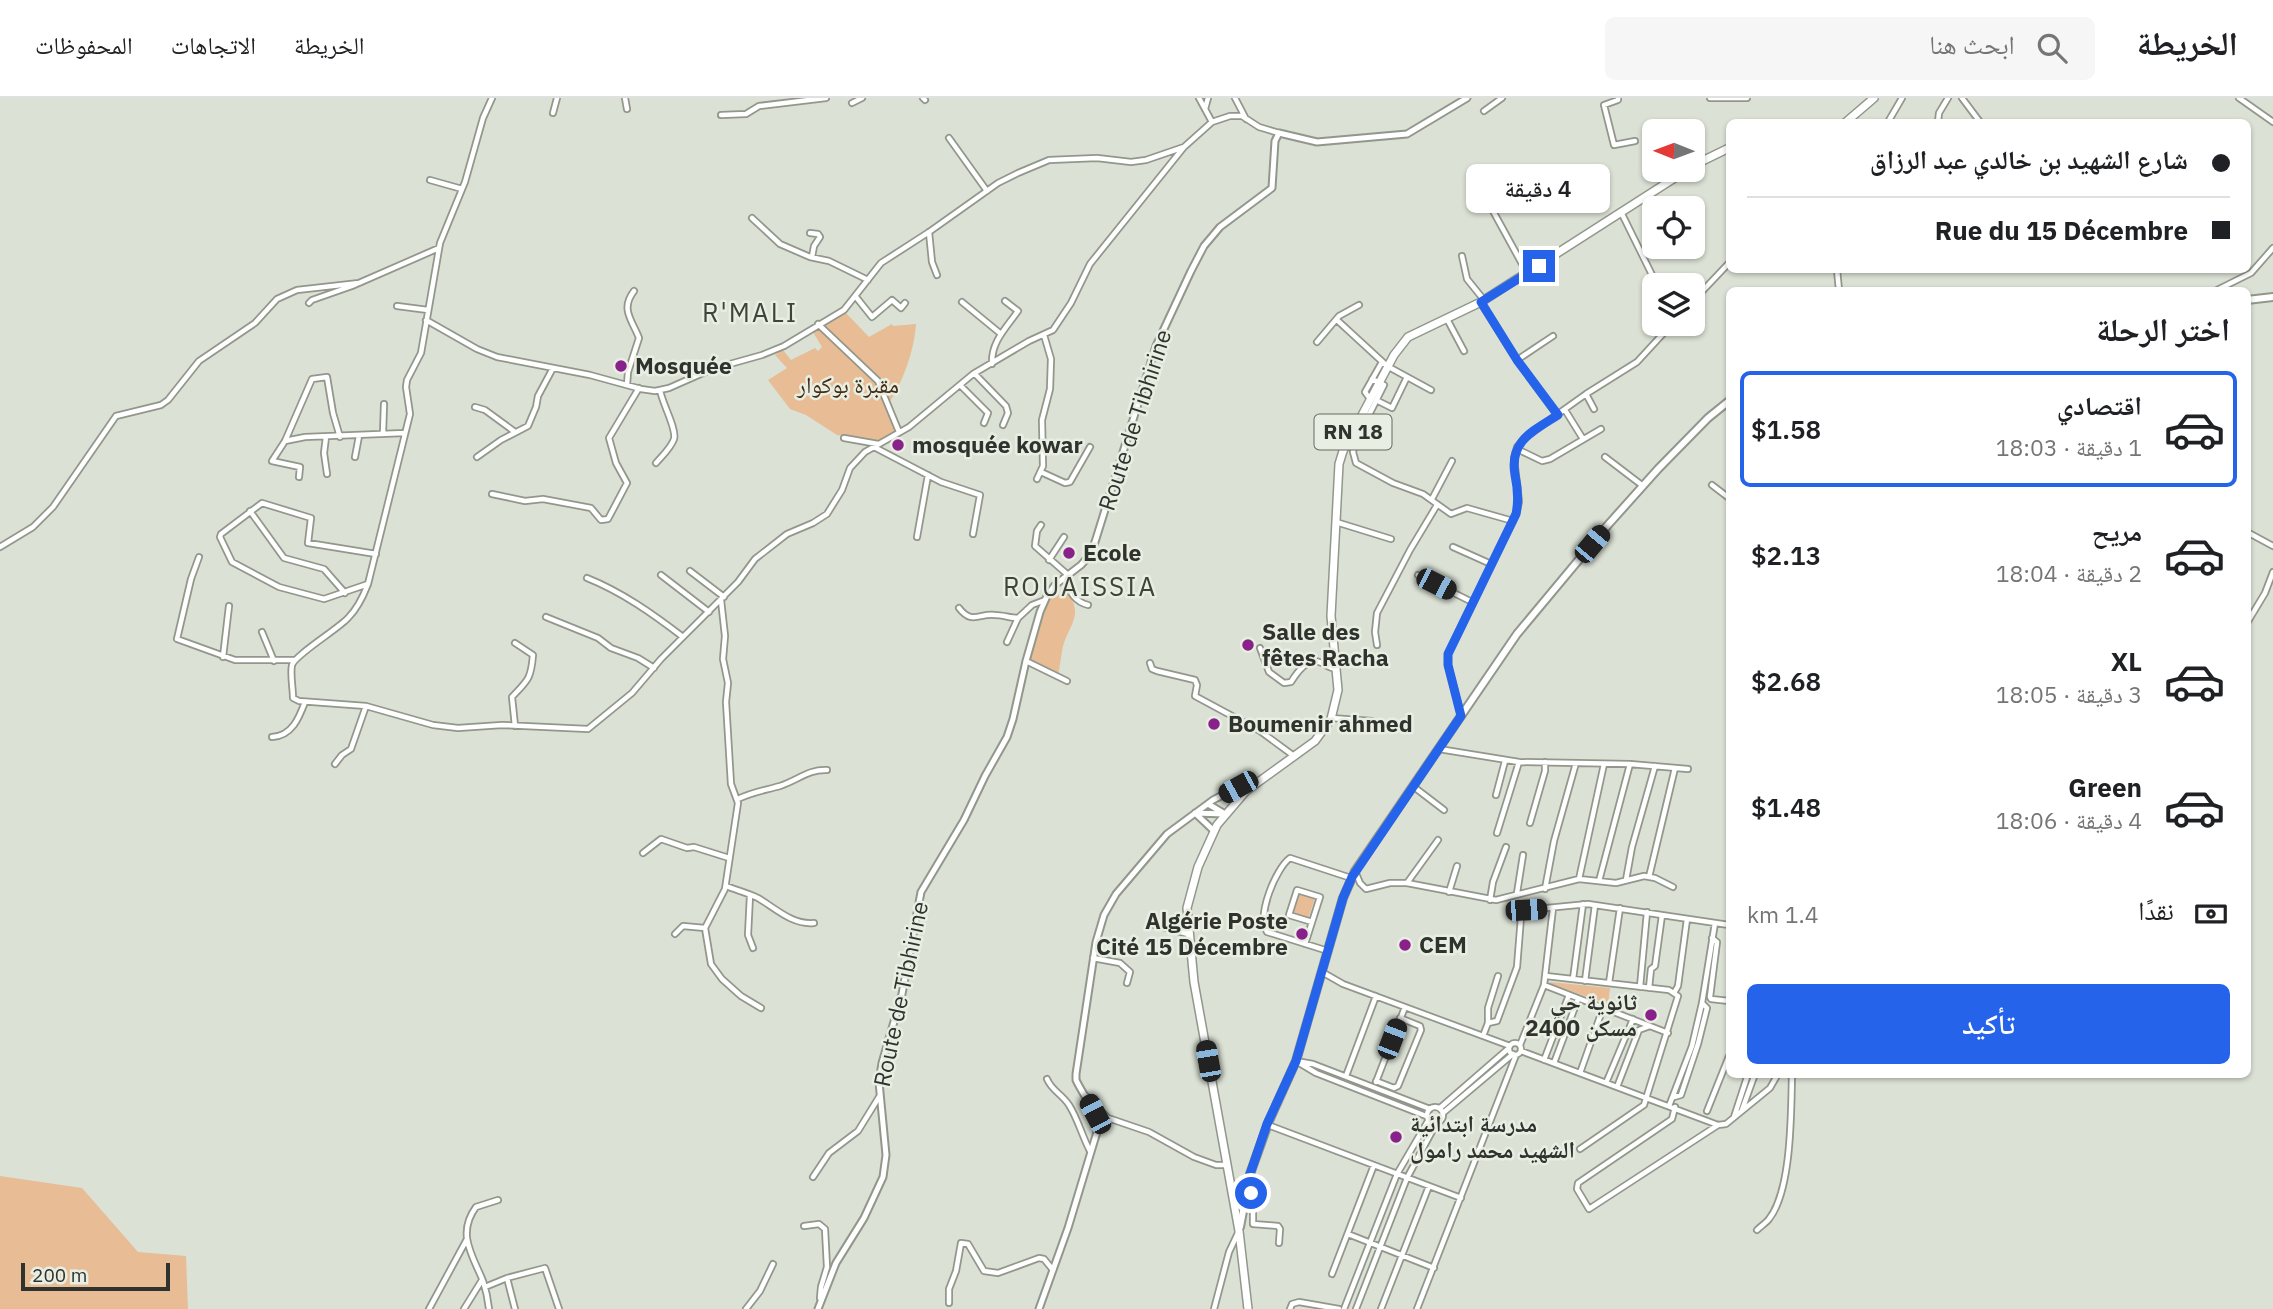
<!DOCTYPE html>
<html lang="ar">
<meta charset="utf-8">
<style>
body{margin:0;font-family:"IBM Plex Sans","Noto Naskh Arabic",sans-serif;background:#f6f6f6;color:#202124;direction:rtl;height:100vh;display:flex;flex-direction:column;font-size:26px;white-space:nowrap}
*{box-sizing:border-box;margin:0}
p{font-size:23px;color:#757577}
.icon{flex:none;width:38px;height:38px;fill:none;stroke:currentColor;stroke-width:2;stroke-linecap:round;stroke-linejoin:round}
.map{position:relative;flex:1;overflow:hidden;direction:ltr}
.panel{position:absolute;left:1726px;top:189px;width:525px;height:791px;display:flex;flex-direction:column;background:#fff;border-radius:10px;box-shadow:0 2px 5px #0004;direction:rtl}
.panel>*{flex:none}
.banner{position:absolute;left:1726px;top:21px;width:525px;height:154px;border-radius:10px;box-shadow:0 2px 5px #0004;direction:rtl;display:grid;align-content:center;height:154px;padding:0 21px;background:#fff}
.needle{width:46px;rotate:271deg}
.tools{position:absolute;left:1642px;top:21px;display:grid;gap:14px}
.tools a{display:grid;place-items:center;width:63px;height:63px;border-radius:10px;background:#fff;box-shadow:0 2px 5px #0004;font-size:35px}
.scale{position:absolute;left:21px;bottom:18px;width:149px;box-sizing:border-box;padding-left:7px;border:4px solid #30322e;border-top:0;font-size:19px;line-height:24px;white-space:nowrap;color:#30322e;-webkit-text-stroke:5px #e8eee2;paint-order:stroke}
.end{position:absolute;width:32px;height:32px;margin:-16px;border:9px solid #2563eb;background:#fff;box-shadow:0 0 0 4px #fff}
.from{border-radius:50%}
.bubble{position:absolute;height:49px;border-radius:10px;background:#fff;box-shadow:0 2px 5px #0004;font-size:23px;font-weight:600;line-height:49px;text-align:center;direction:rtl}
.car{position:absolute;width:21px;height:42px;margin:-21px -10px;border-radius:9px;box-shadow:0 0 5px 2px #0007;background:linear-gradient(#222 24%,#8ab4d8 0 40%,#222 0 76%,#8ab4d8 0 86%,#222 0)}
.banner b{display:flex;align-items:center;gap:24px;height:66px;font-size:26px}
.banner b+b{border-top:2px solid #e0e0e0}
.banner i{width:18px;height:18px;background:#202124}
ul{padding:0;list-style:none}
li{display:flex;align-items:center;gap:21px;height:116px;margin:0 14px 10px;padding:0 7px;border:4px solid transparent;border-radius:10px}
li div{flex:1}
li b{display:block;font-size:26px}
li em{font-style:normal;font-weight:600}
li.current{border-color:#2563eb}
li>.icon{width:63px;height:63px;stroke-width:1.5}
h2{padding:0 21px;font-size:32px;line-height:84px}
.pay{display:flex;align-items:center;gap:18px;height:77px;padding:0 21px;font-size:26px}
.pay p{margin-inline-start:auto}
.action{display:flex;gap:14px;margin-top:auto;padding:14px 21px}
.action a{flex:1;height:80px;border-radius:10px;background:#2563eb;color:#fff;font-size:28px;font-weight:600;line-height:80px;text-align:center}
header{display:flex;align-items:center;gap:42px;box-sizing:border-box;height:98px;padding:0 35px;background:#fff;border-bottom:2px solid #e0e0e0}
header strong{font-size:33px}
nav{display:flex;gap:38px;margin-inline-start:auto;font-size:24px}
.search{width:490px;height:63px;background:#f6f6f6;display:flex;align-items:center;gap:18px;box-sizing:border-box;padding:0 24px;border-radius:10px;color:#757577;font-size:26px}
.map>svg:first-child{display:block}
.green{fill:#e8bc94}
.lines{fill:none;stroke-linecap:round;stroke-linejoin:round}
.minor-casing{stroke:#92978c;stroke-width:8}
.tertiary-casing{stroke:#92978c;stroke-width:9}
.secondary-casing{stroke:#92978c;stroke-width:10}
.primary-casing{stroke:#92978c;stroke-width:10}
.minor{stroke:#fff;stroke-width:4.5}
.tertiary{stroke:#fff;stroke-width:5}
.secondary{stroke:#fff;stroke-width:6}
.primary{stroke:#fff;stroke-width:7}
.route{stroke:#2563eb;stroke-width:9}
.poi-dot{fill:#882189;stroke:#e8eee2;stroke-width:2.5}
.labels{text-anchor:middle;stroke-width:5;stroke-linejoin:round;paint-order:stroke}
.shield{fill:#e8eee2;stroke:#676a64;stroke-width:2}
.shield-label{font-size:21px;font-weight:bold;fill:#30322e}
.poi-label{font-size:23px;font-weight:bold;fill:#30322e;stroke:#e8eee2;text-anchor:start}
.park-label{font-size:23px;fill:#452d15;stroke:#e8eee2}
.street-label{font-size:23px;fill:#30322e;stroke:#e8eee2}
.quarter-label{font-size:26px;letter-spacing:2px;fill:#3f433a;stroke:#e8eee2}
</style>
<header>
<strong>الخريطة</strong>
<div class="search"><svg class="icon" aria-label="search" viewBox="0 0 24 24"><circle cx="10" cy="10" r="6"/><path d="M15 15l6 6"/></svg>ابحث هنا</div>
<nav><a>الخريطة</a><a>الاتجاهات</a><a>المحفوظات</a></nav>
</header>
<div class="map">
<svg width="2273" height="1211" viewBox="0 0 2273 1211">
<rect width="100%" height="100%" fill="#dbe1d5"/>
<!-- green -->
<path class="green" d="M845,214L869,239L892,226L893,228L916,226C914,254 903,284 887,308L897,332L875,344L837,337L806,317L790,311L768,282L787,270L775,257L783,252L791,262L815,250L818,253L822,249L813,234Z
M1067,494C1084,517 1070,525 1063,548C1061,558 1060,568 1058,577L1032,564L1030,561L1045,511L1051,499Z
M1300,795L1315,800L1308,821L1293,815Z
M1550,884L1610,890L1608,906L1551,886Z
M0,1078L82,1090L138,1154L186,1158L188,1211H0Z"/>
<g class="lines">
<!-- minor casing -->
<g class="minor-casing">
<path id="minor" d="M492,0L483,20L465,84L440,145L421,255L407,282L406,289L410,316L368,486C363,499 358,510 348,520C338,531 295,557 292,567C290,576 293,590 293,600L299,603L366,608L433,627L458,630L502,627L588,631L632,595L661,561L738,484L755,461L787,436L813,425L827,416L842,392L850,370L865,354L909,329L973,276L1029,243L1053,232L1071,205L1090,166L1184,49
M625,0L627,11
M923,0L925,2
M1199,0L1212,24
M1235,0L1246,21
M1618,0V2L1604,7L1614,47L1635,43
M1710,0H1747
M1962,0L1980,24
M2239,0L2273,24
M852,5L862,0
M1205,11L1208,0
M1484,13L1502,0
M553,15L557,0
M721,17L746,16L759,8L826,0
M1888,24L1902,0
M1938,24L1939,15L1948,0
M949,40L987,93
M430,82L462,91
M1493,113L1527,175
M1621,114L1657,187
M752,120L780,146L810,159L829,163L868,182
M929,134L932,164L937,177
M810,135L818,136L820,139L814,148L812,159
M1462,158L1467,181L1484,202
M1837,172L1839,192
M2217,192L2251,175L2273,150
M856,199L872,219L892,202L901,210L905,205
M962,204L1001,236
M1692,204L1729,165
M309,205L312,202L352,188L439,150
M1481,205L1517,262L1557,317
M397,208L428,212
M1447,221L1464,253
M426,222L477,251L497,259L590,277L641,291L655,293L669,290L712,271L762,257L784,248L844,212L881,165L929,134L998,85L1018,75L1049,62L1097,60L1131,64L1146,62L1184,49L1212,24L1230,18H1242L1259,29L1279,35
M1337,222L1387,268L1431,292
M818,226L878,283L899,334
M2247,227V239
M1317,244L1339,218L1359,207
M1517,262L1553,238
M992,266C991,244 1006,230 1018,213L1005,203
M975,276L1006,308L1008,315L1003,327
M627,287L628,274L639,240C632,222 620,211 634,193
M960,287L988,315L984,325
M1586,296L1594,311
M1370,301L1365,294L1382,264
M1378,303L1392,310L1407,279
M475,309L485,312L515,334
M1565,312L1583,341
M1363,316L1369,317L1384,287L1372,281
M1359,327L1353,354L1356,365L1393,385L1423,396L1451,416L1467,410L1513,423
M383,335L384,306
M326,339L324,355L327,376
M844,340L878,346
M285,343L305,339L405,335
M874,349L941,384L980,397L973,436
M1517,351L1542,363L1550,361L1601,331
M355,359L359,338
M477,359L501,342L528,328L536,309L538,298L553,270
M1605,359L1643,388
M656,365C662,358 671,350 674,341C677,331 662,305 660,292
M1041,374L1065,385L1070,384L1090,349
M299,379L300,369L272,363L285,343L312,281L327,279L333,315L340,339
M1037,381L1043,368L1042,322L1050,291L1051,261L1044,237
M1712,387L1729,400
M492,396L525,403L543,401L591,410L601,422L608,421L627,385L616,365L609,340L639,290
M1432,401L1452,363
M250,413L284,460L324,471L345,495
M1336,424L1391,441
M1041,427L1037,433L1035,448L1068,477
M2247,434L2273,448
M917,439L928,377
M0,449L33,429L53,409L116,318L161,307L168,302L199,263L255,225L277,201L297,192L359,185
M1453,449L1491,466
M199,459L191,481L177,541L235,562H294
M1049,462L1064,439
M690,473L724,499
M661,477L709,514
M1418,477L1472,504
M587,480C622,494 653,516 683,539
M1064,480C1070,493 1073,503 1088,507
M368,486L324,501L279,489L232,464L220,439L221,436L262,405L311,420L308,445L376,456
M721,502L725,538L723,561L728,585L726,604L731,686L738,705L725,791L705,830L711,866L722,881L741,898L761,910
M959,510C972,527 979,515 995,517C1003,517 1010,520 1018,520L1032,507L1045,502
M546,519L598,540L611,550L638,560L654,570
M2247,525L2265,495L2273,474
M262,534L274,563
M1007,544L1018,520
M515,545L533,557C531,581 528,582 512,599L515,628
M1377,547L1375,534L1377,515L1410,452L1437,407
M1260,550L1269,574L1284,585L1291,584C1296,576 1307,559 1319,564C1326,566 1327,570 1336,571
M223,559L229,508
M1026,563L1067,583
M1150,565L1152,571L1157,573L1195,582L1197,587L1195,598L1260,633L1294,658
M1461,617L1448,567V556L1516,416L1519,404L1514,360L1517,349L1527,338L1586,296L1637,264L1672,226
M1331,620L1372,623
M272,639C292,638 299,620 305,604
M1439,651L1519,664L1630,666L1688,671
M335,666L342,657L351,651L366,608
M1414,689L1444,712
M1496,697L1505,663
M738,701C752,694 766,692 780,688C798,682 809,671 827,672
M1530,725L1545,673V664
M1497,735L1519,664
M643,755L661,741L687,750L694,749L729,760
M1355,773L1360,785L1366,791L1390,785H1407L1496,802L1579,781L1616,785L1644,778L1655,780L1673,789
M1649,779L1675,670
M1579,781L1604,666
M1626,782L1632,749L1655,668
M1599,783L1630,666
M1407,785L1438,742
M726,788C736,792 748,795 758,800C775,810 792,827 814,825
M1545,791L1554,743L1576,665
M1449,794L1457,768
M1517,795L1523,757
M750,797L748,837L753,850
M1490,802L1493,784L1506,749
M1151,826L1188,836
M675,836L683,828L705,830
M1712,840L1717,844L1710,899L1711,901L1729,903
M1305,846L1320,799L1297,792L1289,817L1312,824
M1328,853L1267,834C1256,818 1276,770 1290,760L1351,780
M1093,860L1120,865L1130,874L1127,885
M1322,874L1343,886L1510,948
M1546,878L1669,892L1678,898L1644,1007L1580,1051
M1573,881L1583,806
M1585,883L1595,807
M1609,885L1620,810
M1544,887L1668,935
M1640,889L1647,814
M1649,890L1651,871L1655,868L1662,817
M1674,895L1678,888L1687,821
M1488,925V910L1498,878
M1483,938L1488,925L1497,923L1517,869L1521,819L1526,812L1588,806L1729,827
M1509 951a6 6 0 1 1 12 0a6 6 0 1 1-12 0Z
M1520,947L1544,887L1553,810
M1521,953L1718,1027L1726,1026L1770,990L1778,976
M1544,962L1569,897
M1554,965L1578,901
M1580,975L1603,910
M1346,978L1376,898
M1047,981C1052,993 1062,996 1069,1007C1078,1021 1082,1038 1090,1053
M1376,983L1394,990L1398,988L1421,932L1420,928L1400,920
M1376,984L1405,909
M1606,985L1633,921
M1617,989L1639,932L1650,928
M1086,998L1108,1020L1149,1034L1194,1059L1216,1067H1227
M1674,999L1681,997L1698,946L1707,910L1702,905
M1669,1008L1692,948L1702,905L1715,825
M1427 1017a8 8 0 1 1 16 0a8 8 0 1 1-16 0Z
M1675,1009L1672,1021L1578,1085L1577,1091L1589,1111L1718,1027
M1440,1010L1509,950
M1742,1012L1755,976
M1707,1013L1729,958
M1443,1015L1513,956
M1426,1018L1316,975L1296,963L1313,966L1430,1011
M1734,1019L1748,976
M1268,1027L1461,1100
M813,1079L829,1055L858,1033L879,999
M1248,1090L1253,1099V1126L1278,1128L1280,1131L1279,1145
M804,1128L819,1126L825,1131L827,1169L821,1189L820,1200
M1757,1132C1761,1128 1766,1125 1769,1121C1792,1092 1791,1013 1792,976
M1348,1136L1434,1170
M1332,1176L1374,1067
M507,1180L515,1211
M485,1189L507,1180L545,1170L559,1211
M949,1205V1191L956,1173L961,1145L968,1146L984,1173L998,1175L1039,1160L1044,1161L1053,1172
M429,1211L467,1141
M464,1211L482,1182
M489,1211C488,1201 486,1192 483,1183C473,1158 456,1136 476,1109L498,1102
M746,1211L760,1193L773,1166
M1214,1211L1229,1154L1238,1135
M1290,1211L1292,1206L1299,1204L1339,1211
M1344,1211L1397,1076L1428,1023
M1356,1211L1407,1080L1436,1026
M1381,1211L1429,1088
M1417,1211L1516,957"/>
</g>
<!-- tertiary casing -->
<g class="tertiary-casing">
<path id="tertiary" d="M1208,706L1225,716
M1195,715L1225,716
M1195,715L1214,733
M818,1211L836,1165L864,1120L883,1079L886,1057L879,984L882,965L902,896L921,794L964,722L985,678L1007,639L1013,621L1026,563L1040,514L1047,498L1055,487L1081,467L1089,458L1095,444L1156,248L1191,173L1204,148L1220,129L1272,90L1275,43L1279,35L1317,44L1407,36L1467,0
M1039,1211L1068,1130L1097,1034C1098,1014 1084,999 1076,982V976L1096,844L1104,817L1116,796L1167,736L1213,702L1238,689L1257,684"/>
</g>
<!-- secondary casing -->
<g class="secondary-casing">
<path id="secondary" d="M2247,202L2273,199
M1240,1129L1250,1076L1269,1023L1296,963L1343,800L1355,773L1517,536L1607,428L1658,371L1708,320L1729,303"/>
</g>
<!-- primary casing -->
<g class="primary-casing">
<path id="primary" d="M1846,24L1874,0
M1692,68L1729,50
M1248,1211L1239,1133L1194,884L1187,810L1198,769L1217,727L1246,693L1315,643L1331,621L1338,592L1331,518L1339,366L1343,353L1394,257L1408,239L1481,204L1687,72"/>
</g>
<!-- minor -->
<use href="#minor" class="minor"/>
<!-- tertiary -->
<use href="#tertiary" class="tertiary"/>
<!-- secondary -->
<use href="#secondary" class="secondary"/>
<!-- primary -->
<use href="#primary" class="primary"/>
</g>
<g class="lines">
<!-- route -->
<path class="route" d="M1251,1095L1246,1088L1267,1026L1296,963L1343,800L1352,779L1461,618L1448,567V556L1516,416C1519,402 1518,391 1515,377C1509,343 1533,333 1558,317L1517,262L1481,204L1539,168"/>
</g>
<!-- markers -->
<g class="poi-dot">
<circle cx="621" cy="268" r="7"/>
<circle cx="898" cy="347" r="7"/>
<circle cx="1069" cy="455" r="7"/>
<circle cx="1248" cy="547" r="7"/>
<circle cx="1214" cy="626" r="7"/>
<circle cx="1302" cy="836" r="7"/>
<circle cx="1405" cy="847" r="7"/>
<circle cx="1651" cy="917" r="7"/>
<circle cx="1396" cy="1039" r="7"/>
</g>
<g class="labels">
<!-- shield labels -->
<rect class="shield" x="1314.5" y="316.5" width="77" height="35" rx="5"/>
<g class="shield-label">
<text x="1353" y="341">RN 18</text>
</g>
<!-- poi labels -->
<g class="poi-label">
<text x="635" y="276">Mosquée</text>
<text x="912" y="355">mosquée kowar</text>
<text x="1083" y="463">Ecole</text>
<text x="1262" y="542">Salle des<tspan x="1262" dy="26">fêtes Racha</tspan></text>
<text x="1228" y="634">Boumenir ahmed</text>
<text x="1288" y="831" text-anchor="end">Algérie Poste<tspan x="1288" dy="26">Cité 15 Décembre</tspan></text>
<text x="1419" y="855">CEM</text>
<text x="1637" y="912" text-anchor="end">ثانوية حي<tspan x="1637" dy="26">2400 مسكن</tspan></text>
<text x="1410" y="1034">مدرسة ابتدائية<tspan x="1410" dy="26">الشهيد محمد رامول</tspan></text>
</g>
<!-- park labels -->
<g class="park-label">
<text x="848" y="295">مقبرة بوكوار</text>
</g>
<!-- street labels -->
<g class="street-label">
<text transform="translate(1135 322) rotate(-72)" y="8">Route de Tibhirine</text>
<text transform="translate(901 896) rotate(-78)" y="8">Route de Tibhirine</text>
</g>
<!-- quarter labels -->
<g class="quarter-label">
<text x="750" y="224">R'MALI</text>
<text x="1080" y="498">ROUAISSIA</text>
</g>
</g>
</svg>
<div class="tools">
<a><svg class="needle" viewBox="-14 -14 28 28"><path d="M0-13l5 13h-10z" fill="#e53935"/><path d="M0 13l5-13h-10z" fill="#757577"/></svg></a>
<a><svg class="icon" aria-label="locate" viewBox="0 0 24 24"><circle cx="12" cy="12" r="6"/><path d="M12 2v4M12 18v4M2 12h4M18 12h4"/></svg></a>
<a><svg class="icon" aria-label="layers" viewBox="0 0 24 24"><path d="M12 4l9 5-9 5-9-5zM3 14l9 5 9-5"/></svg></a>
</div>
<div class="scale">200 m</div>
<i class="end from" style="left:1251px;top:1095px"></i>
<i class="end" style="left:1539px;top:168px"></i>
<div class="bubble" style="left:1466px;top:66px;width:144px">4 دقيقة</div>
<i class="car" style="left:1592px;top:446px;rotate:40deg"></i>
<i class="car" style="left:1436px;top:486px;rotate:117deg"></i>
<i class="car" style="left:1238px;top:689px;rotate:241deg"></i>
<i class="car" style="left:1526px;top:812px;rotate:87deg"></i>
<i class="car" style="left:1392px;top:941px;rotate:21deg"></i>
<i class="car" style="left:1208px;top:963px;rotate:350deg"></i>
<i class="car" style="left:1095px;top:1016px;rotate:332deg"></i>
<div class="banner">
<b><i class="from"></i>شارع الشهيد بن خالدي عبد الرزاق</b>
<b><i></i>Rue du 15 Décembre</b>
</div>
<section class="panel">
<h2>اختر الرحلة</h2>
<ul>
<li class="current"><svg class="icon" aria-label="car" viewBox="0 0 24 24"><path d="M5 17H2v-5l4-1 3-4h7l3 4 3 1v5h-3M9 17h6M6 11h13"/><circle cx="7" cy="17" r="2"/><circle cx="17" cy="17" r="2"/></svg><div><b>اقتصادي</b><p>1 دقيقة · 18:03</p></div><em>$1.58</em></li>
<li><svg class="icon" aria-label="car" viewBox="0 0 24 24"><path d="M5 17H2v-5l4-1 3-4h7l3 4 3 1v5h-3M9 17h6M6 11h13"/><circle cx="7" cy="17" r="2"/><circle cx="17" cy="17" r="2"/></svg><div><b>مريح</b><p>2 دقيقة · 18:04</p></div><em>$2.13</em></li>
<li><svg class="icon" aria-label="car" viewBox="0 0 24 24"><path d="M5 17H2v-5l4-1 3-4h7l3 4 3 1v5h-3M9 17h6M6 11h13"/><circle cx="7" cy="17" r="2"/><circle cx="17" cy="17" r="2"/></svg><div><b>XL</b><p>3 دقيقة · 18:05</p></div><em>$2.68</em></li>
<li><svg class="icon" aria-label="car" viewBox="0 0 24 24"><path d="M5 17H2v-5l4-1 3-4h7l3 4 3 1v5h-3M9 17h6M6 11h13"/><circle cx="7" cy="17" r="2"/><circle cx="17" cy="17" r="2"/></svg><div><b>Green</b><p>4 دقيقة · 18:06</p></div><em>$1.48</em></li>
</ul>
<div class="pay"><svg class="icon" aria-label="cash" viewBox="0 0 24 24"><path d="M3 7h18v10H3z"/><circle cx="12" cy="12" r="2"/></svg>نقدًا<p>1.4 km</p></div>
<div class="action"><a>تأكيد</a></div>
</section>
</div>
